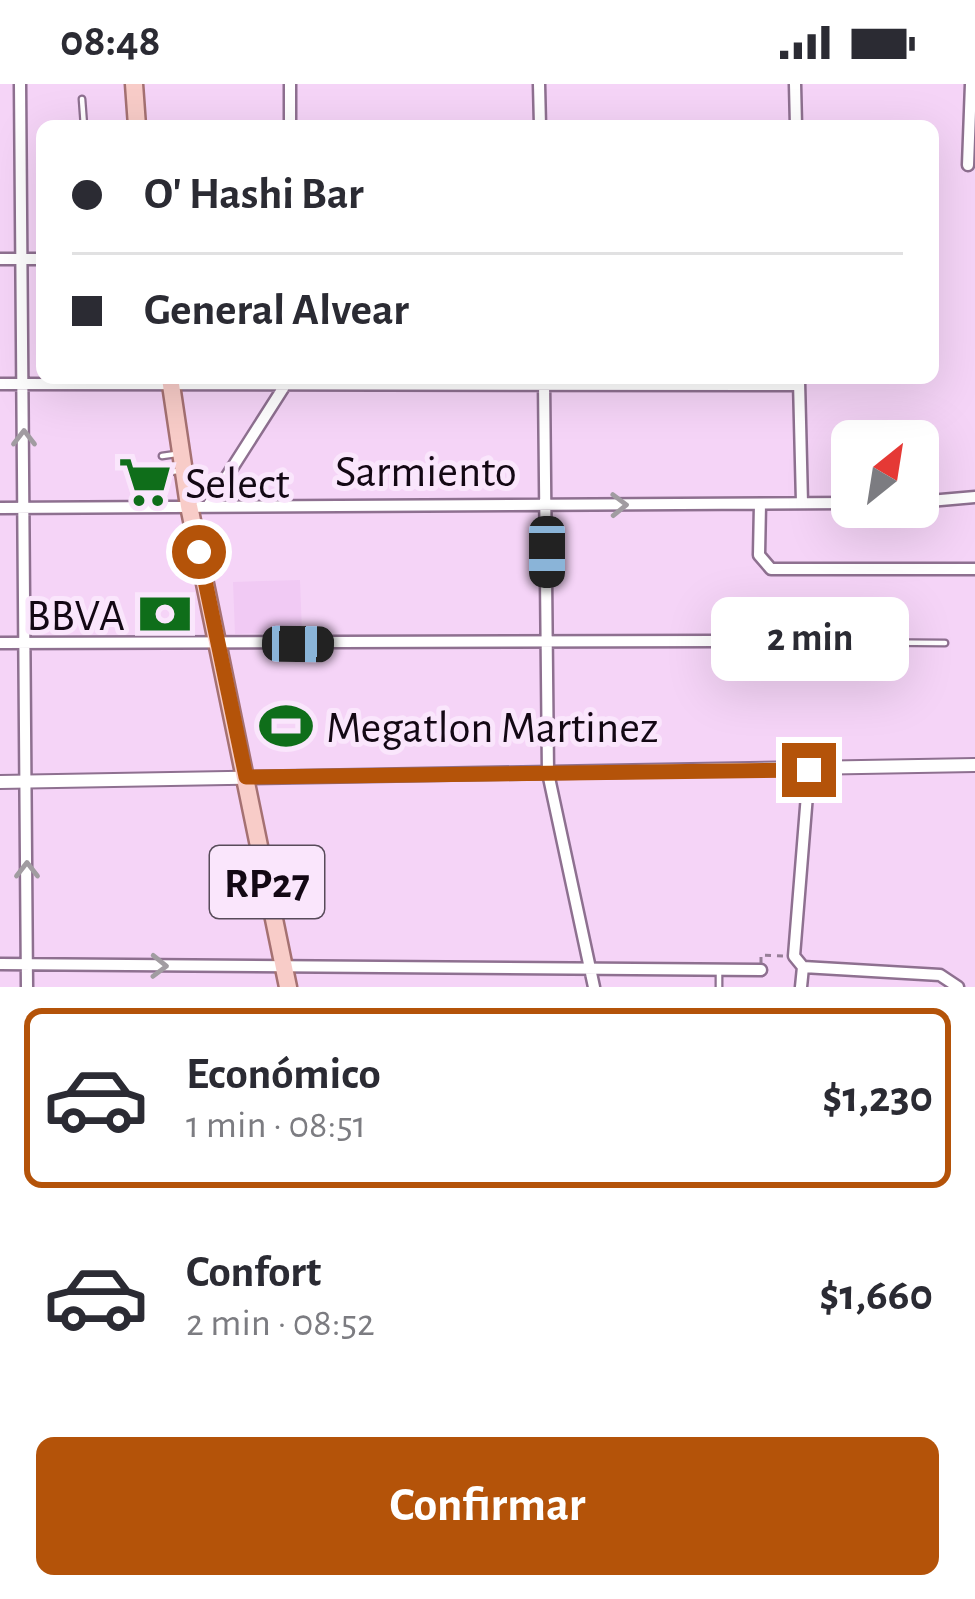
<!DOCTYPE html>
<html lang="es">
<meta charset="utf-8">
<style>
body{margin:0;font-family:"Alegreya Sans",sans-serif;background:#f2f2f3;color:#2b2b33;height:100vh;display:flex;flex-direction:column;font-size:45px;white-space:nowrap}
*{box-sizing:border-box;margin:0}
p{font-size:39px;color:#7c7c81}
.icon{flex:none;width:66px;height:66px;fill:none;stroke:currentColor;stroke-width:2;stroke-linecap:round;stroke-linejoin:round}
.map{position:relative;height:903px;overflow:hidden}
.details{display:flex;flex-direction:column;background:#fff;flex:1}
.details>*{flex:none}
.top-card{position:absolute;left:36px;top:36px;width:903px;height:264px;border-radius:18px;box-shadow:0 12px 48px #0002;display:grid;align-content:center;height:264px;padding:0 36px;background:#fff}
.needle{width:78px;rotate:30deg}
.tools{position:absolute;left:831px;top:336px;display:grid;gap:24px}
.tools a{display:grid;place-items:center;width:108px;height:108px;border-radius:18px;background:#fff;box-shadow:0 12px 48px #0002;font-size:60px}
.end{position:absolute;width:54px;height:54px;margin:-27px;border:15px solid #b45309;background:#fff;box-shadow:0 0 0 6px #fff}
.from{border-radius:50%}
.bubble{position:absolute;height:84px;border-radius:18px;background:#fff;box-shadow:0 12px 48px #0002;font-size:39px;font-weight:700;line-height:84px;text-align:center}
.car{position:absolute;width:36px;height:72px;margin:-36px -18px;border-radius:15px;box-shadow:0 0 9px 3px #0007;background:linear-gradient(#222 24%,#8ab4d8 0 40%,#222 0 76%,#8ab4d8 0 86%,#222 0)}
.top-card b{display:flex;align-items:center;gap:42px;height:114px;font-size:45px}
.top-card b+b{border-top:3px solid #e1e1e2}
.top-card i{width:30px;height:30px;background:#2b2b33}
ul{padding:21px 0 0;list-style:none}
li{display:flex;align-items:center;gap:36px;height:180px;margin:0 24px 18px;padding:0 12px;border:6px solid transparent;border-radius:18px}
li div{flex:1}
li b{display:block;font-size:45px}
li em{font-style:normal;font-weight:700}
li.active{border-color:#b45309}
li>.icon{width:108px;height:108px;stroke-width:1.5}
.primary-button{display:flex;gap:24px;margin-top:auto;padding:24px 36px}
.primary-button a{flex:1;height:138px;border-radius:18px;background:#b45309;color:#fff;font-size:48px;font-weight:700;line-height:138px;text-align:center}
.status{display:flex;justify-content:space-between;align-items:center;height:84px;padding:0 60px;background:#fff;direction:ltr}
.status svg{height:33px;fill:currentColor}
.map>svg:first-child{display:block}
.built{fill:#f1caf4}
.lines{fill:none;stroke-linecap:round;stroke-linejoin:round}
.service-casing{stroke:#8e7090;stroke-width:9}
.minor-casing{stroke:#8e7090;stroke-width:15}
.tertiary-casing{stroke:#8e7090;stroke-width:16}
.primary-casing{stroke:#a57172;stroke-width:21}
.path{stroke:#967e97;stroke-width:3;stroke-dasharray:6 6;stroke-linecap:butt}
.service{stroke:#fff;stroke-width:4.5}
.minor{stroke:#fff;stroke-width:10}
.tertiary{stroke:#fff;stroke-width:12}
.primary{stroke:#f8ccc8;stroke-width:16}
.oneway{stroke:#a19ca1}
.route{stroke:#b45309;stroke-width:15}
.labels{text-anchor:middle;stroke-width:10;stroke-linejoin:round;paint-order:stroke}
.shield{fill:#fae6fc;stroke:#584b5a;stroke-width:3}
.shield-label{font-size:42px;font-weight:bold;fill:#130814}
.street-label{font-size:45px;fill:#130814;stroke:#fae6fc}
.poi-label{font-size:45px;fill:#130814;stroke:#fae6fc;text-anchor:start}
</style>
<div class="status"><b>08:48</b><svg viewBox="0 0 49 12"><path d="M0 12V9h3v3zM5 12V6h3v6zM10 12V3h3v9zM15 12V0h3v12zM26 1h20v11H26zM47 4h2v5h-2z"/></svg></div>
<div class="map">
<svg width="975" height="903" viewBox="0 0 975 903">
<rect width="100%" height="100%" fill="#f5d4f7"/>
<!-- built -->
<path class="built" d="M300,496L302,548L235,550L233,498Z"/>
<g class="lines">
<!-- service casing -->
<g class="service-casing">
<path id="service" d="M82,15L84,42
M162,372L176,370
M161,389L178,387
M717,557L945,559
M719,886V903"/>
</g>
<!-- minor casing -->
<g class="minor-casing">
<path id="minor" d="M20,0L27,903
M290,0V42
M539,0L540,42
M795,0L796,42
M968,81L971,0
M0,175H42
M544,297L548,689L594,903
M799,297L802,419
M0,300L799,301
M918,418L975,413
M760,420L759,471L771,485H975
M208,422L287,298
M0,424L852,419
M0,559L717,557
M0,880L761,886
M803,883L794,872L809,686
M803,883L940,891L958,903
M801,903L803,883"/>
</g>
<!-- tertiary casing -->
<g class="tertiary-casing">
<path id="tertiary" d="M0,698L975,681"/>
</g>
<!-- primary casing -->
<g class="primary-casing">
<path id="primary" d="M134,0L137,42
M170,294L189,422L288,903"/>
</g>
<!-- path -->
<path class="path" d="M761,879V871L786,872"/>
<!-- service -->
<use href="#service" class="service"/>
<!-- minor -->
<use href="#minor" class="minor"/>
<!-- tertiary -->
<use href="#tertiary" class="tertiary"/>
<!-- primary -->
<use href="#primary" class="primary"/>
</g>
<!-- one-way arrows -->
<defs><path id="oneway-chevron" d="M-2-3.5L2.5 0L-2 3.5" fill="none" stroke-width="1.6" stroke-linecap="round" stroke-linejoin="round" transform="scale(3)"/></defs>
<g class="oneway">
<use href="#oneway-chevron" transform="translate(24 354) rotate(-90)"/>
<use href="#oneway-chevron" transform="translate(619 421) rotate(-1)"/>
<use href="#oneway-chevron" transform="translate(27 786) rotate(-90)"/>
<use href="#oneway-chevron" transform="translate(159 882) rotate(1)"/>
</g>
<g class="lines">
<!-- route -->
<path class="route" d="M199,468L246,693L809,686"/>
</g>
<!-- icons -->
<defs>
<g id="supermarket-bare" transform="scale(4.14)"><path d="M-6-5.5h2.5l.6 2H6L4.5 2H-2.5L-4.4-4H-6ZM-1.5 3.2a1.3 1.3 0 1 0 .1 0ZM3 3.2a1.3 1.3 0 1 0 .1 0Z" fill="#0f6e1a" stroke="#fae6fc" stroke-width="2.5" paint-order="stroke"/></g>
<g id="bank-bare" transform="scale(4.14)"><path d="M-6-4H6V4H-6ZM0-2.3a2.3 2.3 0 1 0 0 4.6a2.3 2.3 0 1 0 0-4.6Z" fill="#0f6e1a" stroke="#fae6fc" stroke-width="2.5" paint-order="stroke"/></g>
<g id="stadium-bare" transform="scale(4.14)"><path d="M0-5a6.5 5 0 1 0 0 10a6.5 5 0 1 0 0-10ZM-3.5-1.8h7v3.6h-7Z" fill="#0f6e1a" stroke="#fae6fc" stroke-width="2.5" paint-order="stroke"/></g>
</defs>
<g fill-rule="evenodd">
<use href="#supermarket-bare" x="145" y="398"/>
<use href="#bank-bare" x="165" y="530"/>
<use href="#stadium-bare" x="286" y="642"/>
</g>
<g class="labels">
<!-- shield labels -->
<rect class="shield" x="210" y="762" width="114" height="72" rx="9"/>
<g class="shield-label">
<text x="267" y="813">RP27</text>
</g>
<!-- street labels -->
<g class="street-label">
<text x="426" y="402">Sarmiento</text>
</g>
<!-- poi labels -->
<g class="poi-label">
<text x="185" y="414">Select</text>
<text x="125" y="546" text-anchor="end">BBVA</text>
<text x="326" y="658">Megatlon Martinez</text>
</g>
</g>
</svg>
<div class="tools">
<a><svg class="needle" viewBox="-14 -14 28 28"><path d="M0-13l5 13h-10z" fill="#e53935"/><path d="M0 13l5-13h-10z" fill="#7c7c81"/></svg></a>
</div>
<i class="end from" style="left:199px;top:468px"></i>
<i class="end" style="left:809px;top:686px"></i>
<div class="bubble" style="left:711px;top:513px;width:198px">2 min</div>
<i class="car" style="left:547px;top:468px;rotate:180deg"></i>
<i class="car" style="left:298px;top:560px;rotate:91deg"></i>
<div class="top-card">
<b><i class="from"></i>O' Hashi Bar</b>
<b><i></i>General Alvear</b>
</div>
</div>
<section class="details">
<ul>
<li class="active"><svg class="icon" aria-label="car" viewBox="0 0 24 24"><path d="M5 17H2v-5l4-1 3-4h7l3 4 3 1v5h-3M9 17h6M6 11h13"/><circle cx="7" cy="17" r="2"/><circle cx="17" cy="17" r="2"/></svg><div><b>Económico</b><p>1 min · 08:51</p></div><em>$1,230</em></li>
<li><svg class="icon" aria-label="car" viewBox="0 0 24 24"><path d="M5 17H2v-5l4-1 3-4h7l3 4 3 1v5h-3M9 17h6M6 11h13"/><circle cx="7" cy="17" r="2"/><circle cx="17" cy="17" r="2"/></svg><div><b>Confort</b><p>2 min · 08:52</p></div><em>$1,660</em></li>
</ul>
<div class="primary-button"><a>Confirmar</a></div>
</section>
